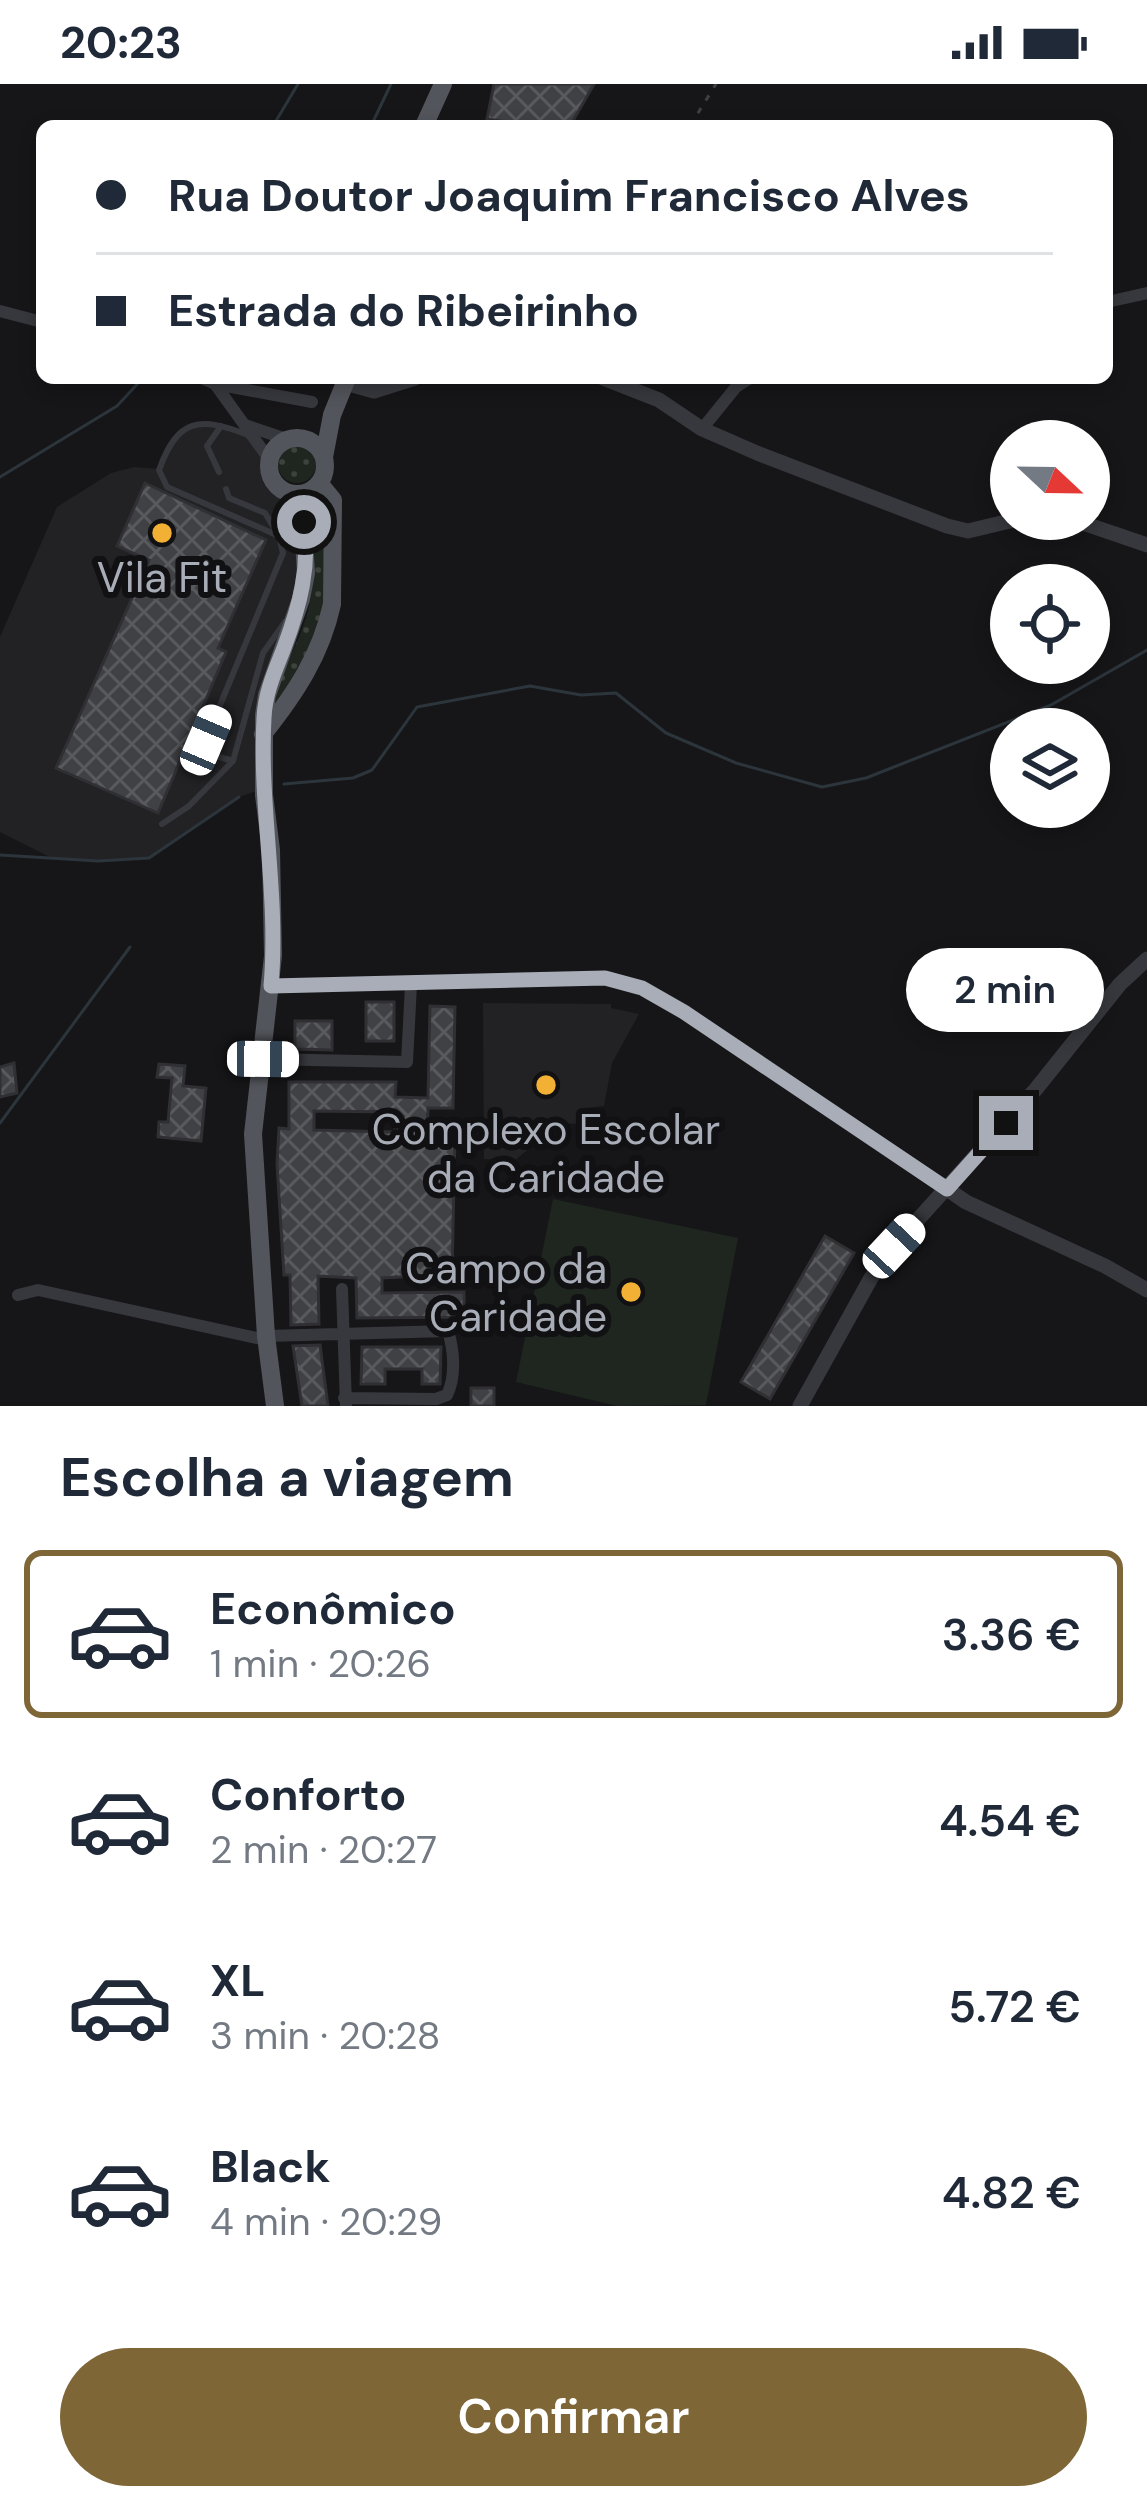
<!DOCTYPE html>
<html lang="pt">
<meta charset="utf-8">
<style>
body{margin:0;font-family:"DM Sans",sans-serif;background:#f6f6f7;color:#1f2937;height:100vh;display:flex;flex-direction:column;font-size:45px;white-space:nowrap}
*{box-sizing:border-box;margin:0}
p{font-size:39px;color:#747a83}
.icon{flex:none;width:66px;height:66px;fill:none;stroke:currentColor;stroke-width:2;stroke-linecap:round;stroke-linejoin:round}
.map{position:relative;height:1322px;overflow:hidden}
.sheet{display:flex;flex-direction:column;background:#fff;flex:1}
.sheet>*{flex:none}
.banner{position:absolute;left:36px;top:36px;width:1077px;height:264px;border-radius:18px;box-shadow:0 6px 18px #0003;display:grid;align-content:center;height:264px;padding:0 60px;background:#fff}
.needle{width:78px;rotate:112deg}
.tools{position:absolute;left:990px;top:336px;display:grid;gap:24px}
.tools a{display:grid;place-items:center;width:120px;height:120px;border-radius:50%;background:#fff;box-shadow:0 6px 18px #0003;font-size:60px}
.end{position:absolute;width:54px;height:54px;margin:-27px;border:15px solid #a8adb8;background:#111;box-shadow:0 0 0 6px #111}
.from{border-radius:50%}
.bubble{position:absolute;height:84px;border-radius:42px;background:#fff;box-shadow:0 6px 18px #0003;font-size:39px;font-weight:600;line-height:84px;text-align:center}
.car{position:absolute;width:36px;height:72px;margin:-36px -18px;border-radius:15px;box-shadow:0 0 9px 3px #0007;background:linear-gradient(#fff 24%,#345 0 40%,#fff 0 76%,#345 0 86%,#fff 0)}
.banner b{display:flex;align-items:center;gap:42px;height:114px;font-size:45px}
.banner b+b{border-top:3px solid #e0e1e3}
.banner i{width:30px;height:30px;background:#1f2937}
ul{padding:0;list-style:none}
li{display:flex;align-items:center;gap:36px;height:168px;margin:0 24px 18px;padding:0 36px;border:6px solid transparent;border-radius:18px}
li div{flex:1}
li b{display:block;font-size:45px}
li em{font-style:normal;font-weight:600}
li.on{border-color:#7e6636}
li>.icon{width:108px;height:108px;stroke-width:1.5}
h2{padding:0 60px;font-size:54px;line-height:144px}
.cta{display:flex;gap:24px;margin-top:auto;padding:24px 60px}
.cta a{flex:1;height:138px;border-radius:72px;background:#7e6636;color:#fff;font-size:48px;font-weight:600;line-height:138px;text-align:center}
.status{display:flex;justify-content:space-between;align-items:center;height:84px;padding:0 60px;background:#fff;direction:ltr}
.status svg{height:33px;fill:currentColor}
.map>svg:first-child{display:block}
.built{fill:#222225}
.grass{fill:url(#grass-dots)}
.pitch{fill:#1e261f}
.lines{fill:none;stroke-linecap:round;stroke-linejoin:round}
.stream{stroke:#2c353c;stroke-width:3}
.building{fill:url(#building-cross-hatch);stroke:#303034;stroke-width:3;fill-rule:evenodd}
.path{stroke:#3d3f44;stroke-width:3;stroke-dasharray:6 9;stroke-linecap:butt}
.service{stroke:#37383d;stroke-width:6}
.minor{stroke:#37383d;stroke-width:12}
.tertiary{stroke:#37383d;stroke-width:15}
.primary{stroke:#53555c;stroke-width:18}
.route{stroke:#a8adb8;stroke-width:15}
.poi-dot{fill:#f2b134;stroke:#111113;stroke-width:4.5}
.labels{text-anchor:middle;stroke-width:12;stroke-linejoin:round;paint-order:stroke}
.poi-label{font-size:42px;fill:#a8adb8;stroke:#111113}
</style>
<div class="status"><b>20:23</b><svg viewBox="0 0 49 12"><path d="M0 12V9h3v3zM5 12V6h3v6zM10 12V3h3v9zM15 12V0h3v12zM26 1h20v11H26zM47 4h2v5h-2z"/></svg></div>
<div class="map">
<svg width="1147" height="1322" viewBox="0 0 1147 1322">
<defs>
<pattern id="grass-dots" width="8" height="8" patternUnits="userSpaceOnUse" patternTransform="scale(3)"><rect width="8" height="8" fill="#1e261f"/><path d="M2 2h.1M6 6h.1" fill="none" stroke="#3c433d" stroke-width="1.8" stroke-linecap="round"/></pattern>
<pattern id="building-cross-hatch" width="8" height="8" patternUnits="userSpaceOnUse" patternTransform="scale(3)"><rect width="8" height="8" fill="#404145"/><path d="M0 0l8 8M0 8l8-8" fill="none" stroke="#595a5e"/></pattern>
</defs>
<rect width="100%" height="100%" fill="#161618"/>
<!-- built -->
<path class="built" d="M209,339L253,353L269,375L270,393L276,401L283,407L301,410L306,458L283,567L264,704L239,713L149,774L98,777L52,774L0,748V553L57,423L111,389L134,383L159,385L180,346Z
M483,919L611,920V924L639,930L612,979L604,1022L585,1024L579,1040L562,1039L515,1076L484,1075Z"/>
<!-- grass -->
<path class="grass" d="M278 380a19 19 0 1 1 38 0a19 19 0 1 1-38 0Z
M319,415L324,418L327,509L319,545L281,621L273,622C280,584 306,551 311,512C315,488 308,431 314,417Z"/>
<!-- pitch -->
<path class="pitch" d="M553,1115L738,1154L706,1321L617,1322L516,1298Z"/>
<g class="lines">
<!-- stream -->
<path class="stream" d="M273,42L298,0
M371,42L391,0
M0,393L117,322L143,294
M284,700L353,694L372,686L417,623L530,602L581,611L616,609L666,649L736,679L822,703L866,694L1051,621L1147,566
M0,771L98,777L149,774L239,713
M0,1039L130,863"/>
</g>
<!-- building -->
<path class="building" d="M494,0H594L570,42H534L487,35Z
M145,399L266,456L218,564L226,568L158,729L56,684L149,476L117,462Z
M366,918H394V957H366Z
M430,922L455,923L453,1024H428L427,1050L455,1051L452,1190L382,1194V1209L464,1208V1233L357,1234L356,1194L318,1192L319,1240L291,1241L290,1191H284L277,1080L279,1044L289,1045V998H396L395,1013L428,1014ZM314,1027L395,1028V1048L314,1046Z
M295,937H332V966L295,965Z
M14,979L17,1009L0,1013V983Z
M159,980L185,982L183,1002L206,1004L201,1057L158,1053L159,1038H168L172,994L157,993Z
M825,1152L854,1169L770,1315L741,1298Z
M320,1261L328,1322H302L293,1262Z
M362,1263H441L440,1300H422V1285H385V1300H361Z
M471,1304H494V1322H471Z"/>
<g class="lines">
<!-- path -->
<path class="path" d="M690,42L716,0"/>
<!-- service -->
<path class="service" d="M219,388L207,362L221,342
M226,405L229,414L265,429L279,452
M233,677L206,669V655L283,469L279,452L167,403L159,386C178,334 199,332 248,351
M162,740L189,722L233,677L263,569L285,538"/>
<!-- minor -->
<path class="minor" d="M1107,218L1147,209
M0,227L42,238
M202,294L215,300L269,375
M215,300L312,318
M245,341L286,355
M702,345L736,303L750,294
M270,902L605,894L642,904L684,928L947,1105
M263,975L407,978L411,901
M342,1205L346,1321
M18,1211L38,1206L266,1256
M266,1252L448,1247C454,1266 456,1293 447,1311L436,1315L344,1314"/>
<!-- tertiary -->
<path class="tertiary" d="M603,294L659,316L702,345L757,369L947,442L968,447L1018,435
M345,299L374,307L415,294
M1071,435L1147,461
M947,1105L966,1118L1105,1182L1147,1206
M800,1322L871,1194L894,1162L1036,1005L1120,900L1147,875"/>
<!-- primary -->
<path class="primary" d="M424,42L443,0
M269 382a28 28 0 1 1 56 0a28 28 0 1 1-56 0Z
M324,373L332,331L347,294
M263,650C295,610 321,571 332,520L333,416L319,399
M275,1322L266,1252L253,1050L273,872L271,766L264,711V631L267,611L301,515L306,489L301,410"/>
</g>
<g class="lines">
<!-- route -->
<path class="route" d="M304,438C310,484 300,521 284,564C275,587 265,609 264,634C259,724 279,812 271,902L605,894L642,904L684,928L947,1105L1006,1039"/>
</g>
<!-- markers -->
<g class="poi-dot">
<circle cx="162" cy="449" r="12"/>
<circle cx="546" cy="1001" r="12"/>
<circle cx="631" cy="1208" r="12"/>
</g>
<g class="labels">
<!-- poi labels -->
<g class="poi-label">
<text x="162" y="508">Vila Fit</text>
<text x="546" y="1060">Complexo Escolar<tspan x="546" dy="48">da Caridade</tspan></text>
<text x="607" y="1199" text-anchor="end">Campo da<tspan x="607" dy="48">Caridade</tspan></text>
</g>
</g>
</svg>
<div class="tools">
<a><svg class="needle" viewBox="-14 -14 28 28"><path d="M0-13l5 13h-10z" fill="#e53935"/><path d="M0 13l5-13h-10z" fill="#747a83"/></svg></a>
<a><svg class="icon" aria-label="locate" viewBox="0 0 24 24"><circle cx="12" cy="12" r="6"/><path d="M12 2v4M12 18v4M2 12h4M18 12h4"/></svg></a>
<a><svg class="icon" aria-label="layers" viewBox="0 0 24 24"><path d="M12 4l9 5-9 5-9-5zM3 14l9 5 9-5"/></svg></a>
</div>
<i class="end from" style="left:304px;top:438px"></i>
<i class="end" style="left:1006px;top:1039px"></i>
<div class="bubble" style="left:906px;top:864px;width:198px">2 min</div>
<i class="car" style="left:206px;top:656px;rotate:23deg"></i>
<i class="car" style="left:263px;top:975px;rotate:91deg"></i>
<i class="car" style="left:894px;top:1162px;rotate:43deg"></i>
<div class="banner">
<b><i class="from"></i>Rua Doutor Joaquim Francisco Alves</b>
<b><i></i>Estrada do Ribeirinho</b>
</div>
</div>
<section class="sheet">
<h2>Escolha a viagem</h2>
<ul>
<li class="on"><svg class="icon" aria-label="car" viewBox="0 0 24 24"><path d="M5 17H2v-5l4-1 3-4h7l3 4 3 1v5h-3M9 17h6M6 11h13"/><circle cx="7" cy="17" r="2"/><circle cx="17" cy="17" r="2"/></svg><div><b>Econômico</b><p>1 min · 20:26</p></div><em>3.36 €</em></li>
<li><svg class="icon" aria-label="car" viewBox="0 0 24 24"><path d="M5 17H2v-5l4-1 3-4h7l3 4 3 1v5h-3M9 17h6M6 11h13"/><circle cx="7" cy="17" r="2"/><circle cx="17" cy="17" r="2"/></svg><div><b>Conforto</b><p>2 min · 20:27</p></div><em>4.54 €</em></li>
<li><svg class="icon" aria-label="car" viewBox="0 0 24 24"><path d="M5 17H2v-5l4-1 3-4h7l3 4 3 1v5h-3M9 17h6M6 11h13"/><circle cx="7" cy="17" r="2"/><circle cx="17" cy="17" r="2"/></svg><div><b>XL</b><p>3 min · 20:28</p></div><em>5.72 €</em></li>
<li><svg class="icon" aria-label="car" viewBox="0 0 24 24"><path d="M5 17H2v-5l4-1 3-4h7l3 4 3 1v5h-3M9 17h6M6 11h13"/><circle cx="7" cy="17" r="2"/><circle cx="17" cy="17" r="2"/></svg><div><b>Black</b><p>4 min · 20:29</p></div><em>4.82 €</em></li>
</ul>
<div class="cta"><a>Confirmar</a></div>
</section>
